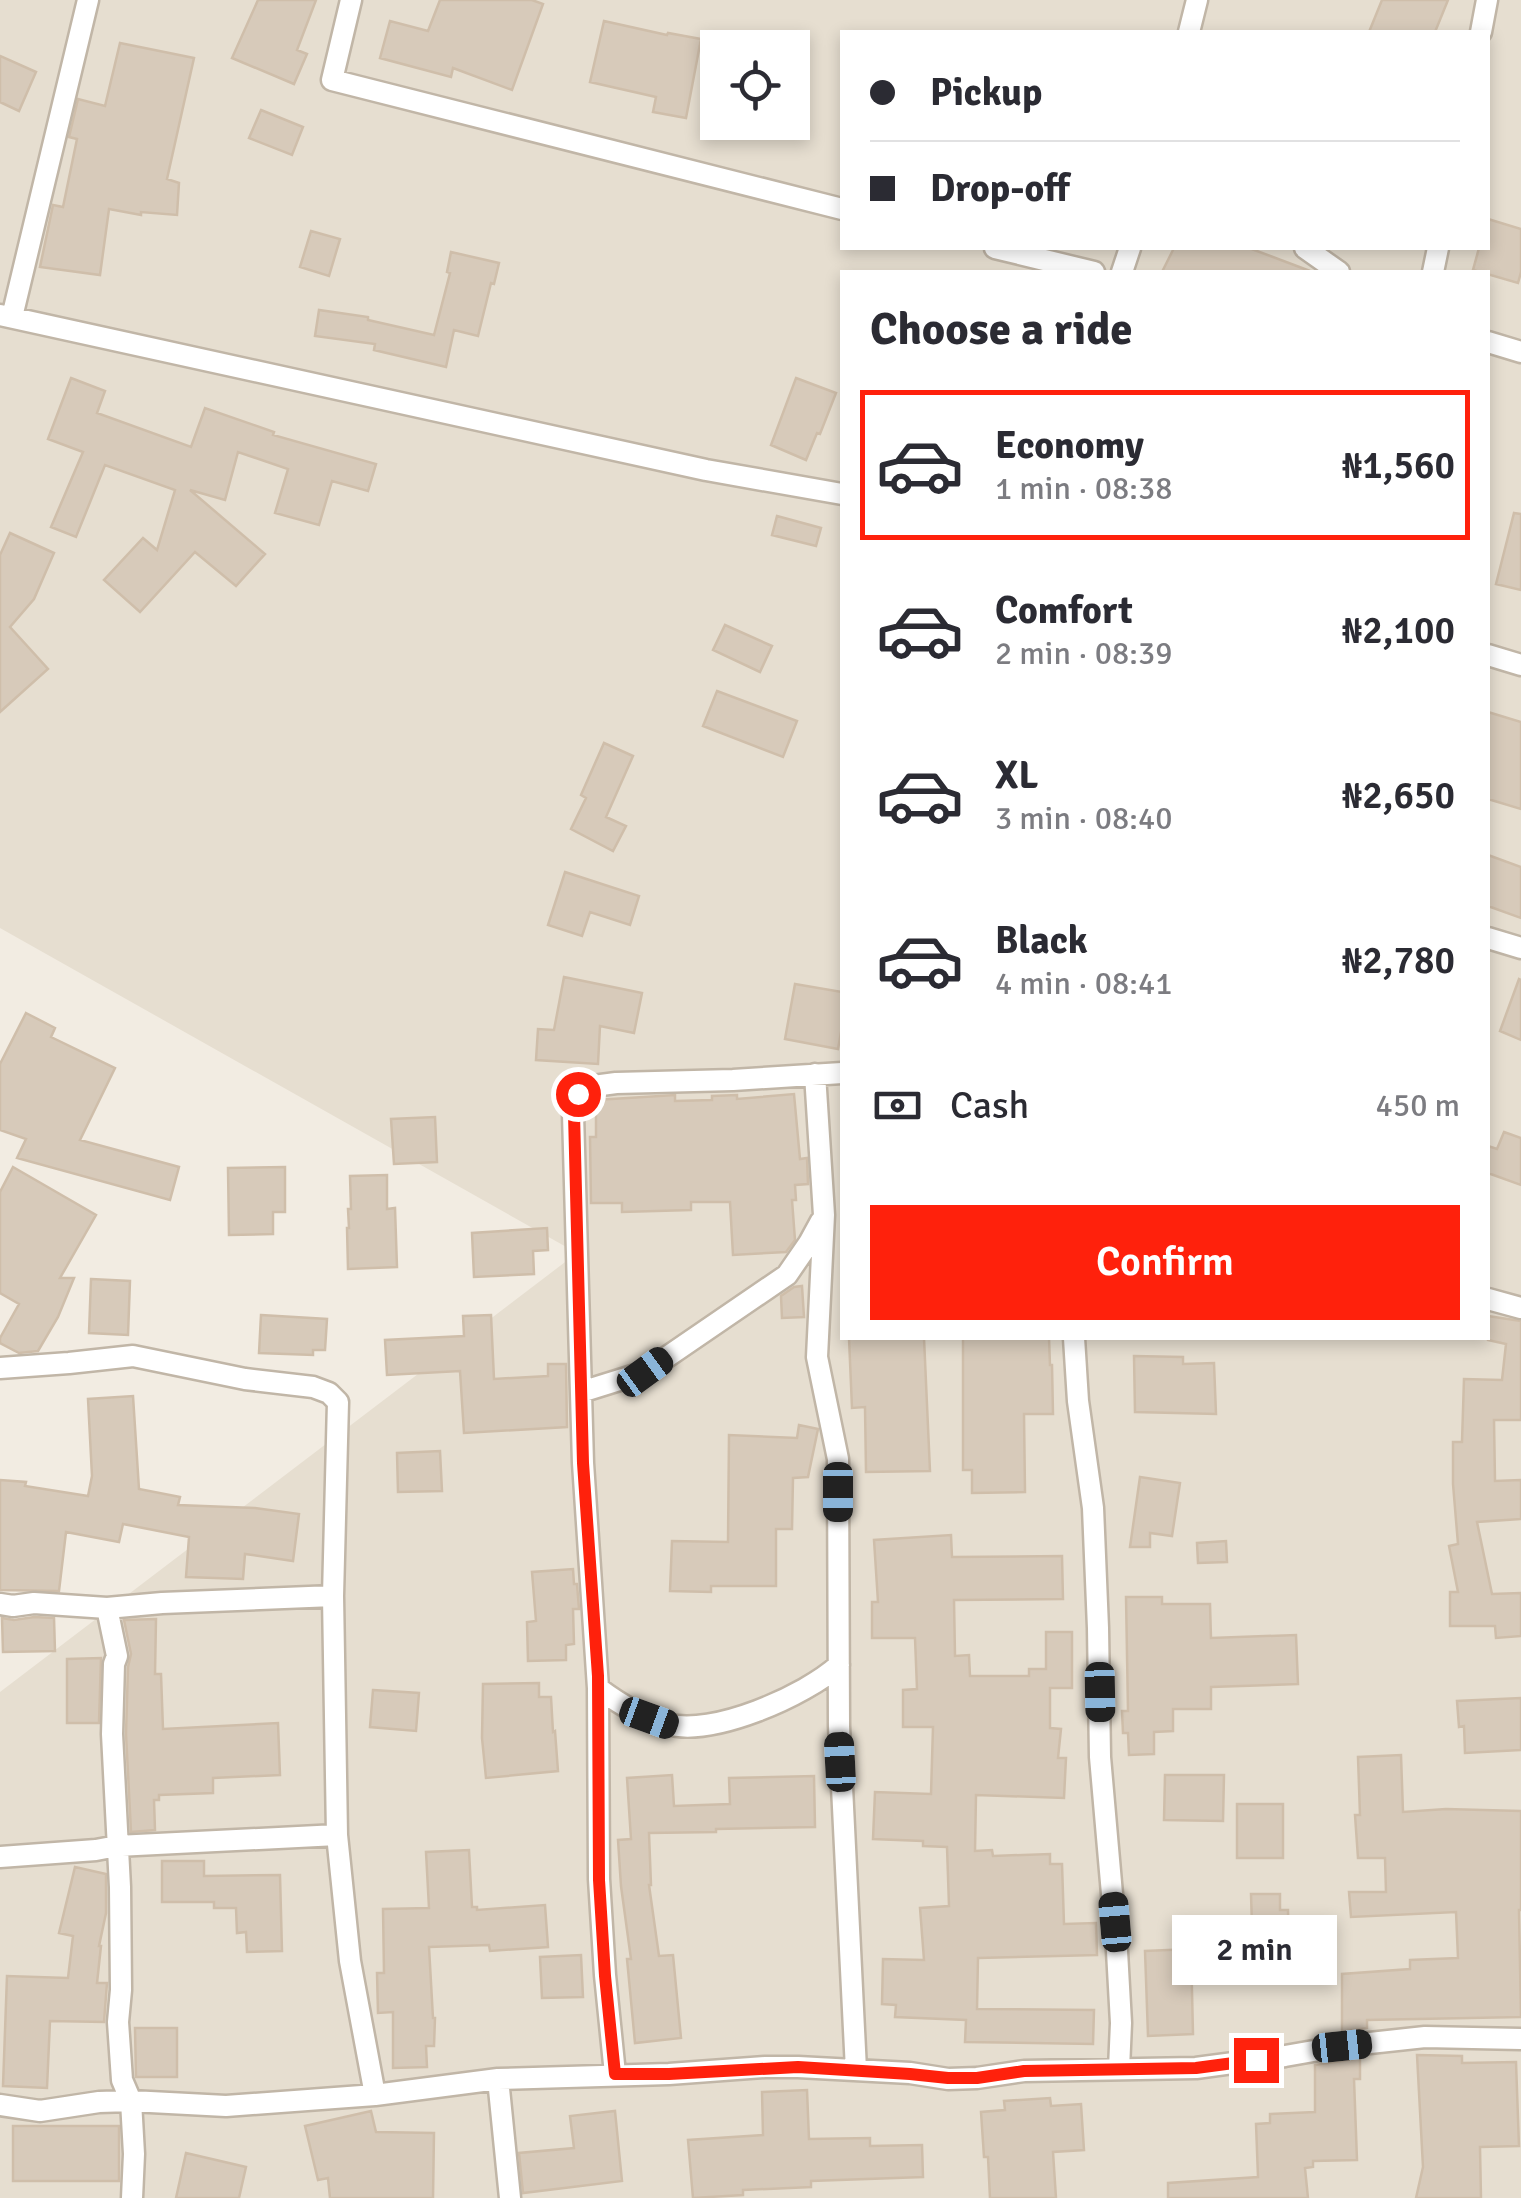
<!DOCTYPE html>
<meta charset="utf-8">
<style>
body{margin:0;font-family:Signika,sans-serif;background:#f7f7f7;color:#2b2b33;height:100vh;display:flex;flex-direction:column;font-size:38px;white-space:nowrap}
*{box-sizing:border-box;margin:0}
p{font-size:32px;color:#7c7c81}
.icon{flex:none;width:55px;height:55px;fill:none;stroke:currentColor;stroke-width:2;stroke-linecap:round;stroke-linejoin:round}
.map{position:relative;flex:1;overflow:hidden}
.side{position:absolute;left:840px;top:270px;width:650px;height:1070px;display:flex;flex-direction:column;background:#fff;border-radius:0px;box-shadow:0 5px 15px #0003}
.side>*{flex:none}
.hud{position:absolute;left:840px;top:30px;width:650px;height:220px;border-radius:0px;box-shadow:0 5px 15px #0003;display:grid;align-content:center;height:220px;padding:0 30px;background:#fff}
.fabs{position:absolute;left:700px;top:30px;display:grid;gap:20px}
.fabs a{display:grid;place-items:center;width:110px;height:110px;border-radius:0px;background:#fff;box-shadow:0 5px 15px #0003;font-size:50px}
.end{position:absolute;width:45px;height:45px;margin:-22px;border:12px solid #ff210c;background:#fff;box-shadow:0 0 0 5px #fff}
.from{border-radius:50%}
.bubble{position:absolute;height:70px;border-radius:0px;background:#fff;box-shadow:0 5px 15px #0003;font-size:32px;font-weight:600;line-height:70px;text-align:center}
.car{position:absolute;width:30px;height:60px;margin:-30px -15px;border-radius:12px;box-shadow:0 0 8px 2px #0007;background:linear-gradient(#222 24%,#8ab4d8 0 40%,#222 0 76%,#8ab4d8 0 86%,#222 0)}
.hud b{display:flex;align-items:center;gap:35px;height:95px;font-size:38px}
.hud b+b{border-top:2px solid #e1e1e2}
.hud i{width:25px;height:25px;background:#2b2b33}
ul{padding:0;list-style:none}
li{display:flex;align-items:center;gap:30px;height:150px;margin:0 20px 15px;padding:0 10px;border:5px solid transparent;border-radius:0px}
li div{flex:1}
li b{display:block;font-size:38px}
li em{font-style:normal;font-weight:600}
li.active{border-color:#ff210c}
li>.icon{width:90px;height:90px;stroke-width:1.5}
h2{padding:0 30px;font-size:45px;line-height:120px}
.pay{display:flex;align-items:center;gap:25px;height:110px;padding:0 30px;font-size:38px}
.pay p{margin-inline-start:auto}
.primary-button{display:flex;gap:20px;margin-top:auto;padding:20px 30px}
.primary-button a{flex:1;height:115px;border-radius:0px;background:#ff210c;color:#fff;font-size:40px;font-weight:600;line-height:115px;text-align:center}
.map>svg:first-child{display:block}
.residential{fill:#e6ded0;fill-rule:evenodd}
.building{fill:#d7caba;stroke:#cfbeaa;stroke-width:2.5}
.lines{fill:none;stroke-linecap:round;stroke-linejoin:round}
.minor-casing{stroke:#c1b6a7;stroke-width:25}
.minor{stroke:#fff;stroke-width:20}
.route{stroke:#ff210c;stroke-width:12}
</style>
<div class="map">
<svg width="1521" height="2198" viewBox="0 0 1521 2198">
<rect width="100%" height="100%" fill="#f2ece2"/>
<!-- residential -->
<path class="residential" d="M0,0H1521V2198H0V1692L577,1253L0,928ZM842,32H1488V248H842ZM718,48H792V122H718ZM842,272H1488V1338H842Z"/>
<!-- building -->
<path class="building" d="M258,0H316L297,50L307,54L294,84L232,58Z
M440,0H532L543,4L512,90L453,68L451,77L380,58L390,21L428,31Z
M1382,0H1448L1435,32H1369Z
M604,21L667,35L668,33L701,39L686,118L653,112L656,97L590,82Z
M120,43L194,58L167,179L179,183L177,215L141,212V215L109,209L100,275L40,267L53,205L63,207L77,139L69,137L78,99L105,106Z
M0,56L36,72L19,111L0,102Z
M261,110L303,127L292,155L249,138Z
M1488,219L1521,229V272L1518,283L1473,270L1479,248H1488Z
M311,231L340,239L329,276L300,267Z
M1174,248H1249L1310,271L1162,272Z
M451,252L499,263L494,284L491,283L478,336L454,330L446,367L374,350L375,344L315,336L319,310L368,317V320L434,335L450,273L447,272Z
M71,378L105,391L97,413L191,447L205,408L274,432L273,435L376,464L368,491L332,481L319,525L275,513L288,469L238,452L225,500L190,490L265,554L236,586L195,552L140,612L104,580L143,538L157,550L175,490L105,465L76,537L51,527L83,452L48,439Z
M796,378L836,393L820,434L817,433L806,460L771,445Z
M1514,513L1521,514V590L1496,584Z
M777,516L821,528L816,546L772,535Z
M10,533L54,553L34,599L10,627L48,669L0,712V555Z
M725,625L772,646L760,672L713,650Z
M717,691L797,721L783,757L703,726Z
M1488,712L1521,722V809L1488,799Z
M604,743L633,756L606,817L626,826L613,851L571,829L586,798L581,795Z
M1488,855L1521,867V918L1488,906Z
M565,872L639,896L630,925L590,912L582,936L548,925Z
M564,977L642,993L634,1033L600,1026L598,1064L536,1060L538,1029L554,1030Z
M1519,979L1521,980V1040L1500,1031Z
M795,984L842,992V1027L838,1049L785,1039Z
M26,1013L55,1028L51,1037L115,1068L80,1140L179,1167L170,1200L17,1158L26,1139L0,1130V1064Z
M794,1094L800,1159L807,1158L808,1184L795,1185L796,1200H792L795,1240L786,1252L733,1255L730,1202H691V1210L622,1212V1203H591L590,1137H596V1100L675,1095V1101L712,1100V1096L737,1095V1099Z
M435,1117L437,1162L394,1164L391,1119Z
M1504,1132L1521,1138V1185L1488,1173V1146L1497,1149Z
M13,1167L96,1215L60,1278H74L58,1317L38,1351L19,1353L0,1343V1338L19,1304L0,1293V1192Z
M285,1167V1212H273V1234L229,1235L228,1168Z
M387,1175V1209L395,1208L397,1267L348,1269L347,1228H349L348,1209H351L350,1176Z
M547,1228L548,1250L533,1251L534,1274L474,1277L472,1233Z
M91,1279L130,1281L128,1335L89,1333Z
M802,1286L804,1317L782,1318L781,1296L794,1287Z
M261,1315L327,1319L325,1350H313V1355L259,1353Z
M491,1315L494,1379L548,1376V1364H566L567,1427L464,1433L460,1371L387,1375L385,1340L464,1336L463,1316Z
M1488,1316L1521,1321V1420H1494L1495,1481L1521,1480V1519L1477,1522L1492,1594L1521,1593V1636L1496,1638L1495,1626H1450V1592H1458L1449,1546L1458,1544L1453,1484V1442H1462L1464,1379L1502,1380L1506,1344L1488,1340Z
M849,1338H924L930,1471L866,1472L865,1407L852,1408Z
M963,1338H1049L1050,1365H1052L1053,1414H1024L1025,1492L972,1493V1470H963Z
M1134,1356L1183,1357V1364L1214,1363L1216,1414L1135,1412Z
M133,1396L139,1489L180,1497L178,1505L255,1508L299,1514L293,1561L245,1554L243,1579L186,1577L189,1537L123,1524L119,1542L66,1532L59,1591L0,1590V1480L26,1482L25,1486L88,1496L92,1476L88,1399Z
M799,1425L818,1429L808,1477L793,1478L792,1529H776V1586H711V1592L670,1591L672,1541L728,1542L729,1435L797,1438Z
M440,1451L442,1491L398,1492L397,1453Z
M1140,1477L1180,1483L1172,1536L1150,1533V1547H1130Z
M951,1535L952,1557L1062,1556L1063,1599L954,1600L955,1656L969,1655L970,1676H1029V1669H1046V1632H1072V1688H1050V1728L1061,1729L1058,1758H1066L1064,1798L976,1795L975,1851L992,1850L993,1856L1050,1854V1864H1062L1064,1924L1096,1923L1097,1955L978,1958L977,2009L1094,2010L1093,2044L965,2042L966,2020L895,2017L896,2005L882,2004L883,1959L924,1960L920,1908L949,1906L947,1847L923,1846V1841L873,1839L875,1792L931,1794L933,1727H903V1690L917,1689L915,1638H872V1602H878L874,1540Z
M1226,1541L1227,1562L1198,1563L1197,1543Z
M573,1569L574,1584H577L579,1609H573L574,1644L566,1645V1660L528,1661L527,1622L536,1621L532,1572Z
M1126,1597H1162V1604H1210L1211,1638L1296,1635L1298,1684L1211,1687V1709H1173V1731L1154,1732V1754L1129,1755L1128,1733H1123L1122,1711H1128Z
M34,1617L54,1618L55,1651L3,1652L2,1618L14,1620Z
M156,1619L155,1674H161L163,1729L278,1723L280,1775L213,1778V1793L159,1795V1800H154L155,1830L131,1832L126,1734L128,1667L131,1654L124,1620Z
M101,1658L99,1723H67V1659Z
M539,1683V1697H551L553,1732L555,1731L558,1771L486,1778L482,1738L483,1684Z
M373,1690L419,1693L416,1731L370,1727Z
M1521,1698V1750L1465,1753L1464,1726L1459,1727L1457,1701Z
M1401,1755L1403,1812L1446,1809L1521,1811V1910H1519L1521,2017L1367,2020V2028L1342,2032V1974L1410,1969V1960L1458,1958L1456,1912L1351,1917L1349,1892H1386L1385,1858H1358L1355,1815H1360L1358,1757Z
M672,1775L674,1806L730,1804L729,1778L814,1776L815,1827L716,1829V1832L649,1833L651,1885H649L659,1956L673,1955L681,2038L635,2043L627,1959H631L621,1886L618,1840L631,1839L627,1778Z
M1165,1775H1224L1223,1821L1164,1820Z
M1237,1804H1283V1858H1237Z
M469,1850L472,1907H477V1910L545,1905L548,1947L490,1951L489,1945L429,1947L433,2018H435L434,2046H426L427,2067L393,2068V2012L378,2013L377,1973H384L383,1909L429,1908L426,1852Z
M162,1861H204V1876L280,1875L282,1951L247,1952L246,1932L237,1933L236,1908H214V1902H162Z
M75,1867L106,1874V1913L99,1946H101L97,1983H107L104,2022L50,2021L47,2088L3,2086L7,1976L68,1978L73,1936L59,1933Z
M1251,1894H1280V1910H1288L1289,1957H1281L1282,1979H1252V1950L1207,1951V1928L1252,1926Z
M1191,1949L1193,2034L1148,2036L1145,1951Z
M581,1955L583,1997L542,1998L540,1957Z
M135,2028H177V2077H136Z
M1417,2055L1462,2056V2063L1516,2062L1519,2146L1480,2147L1481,2198H1416L1423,2167Z
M1360,2058V2079H1354L1357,2160L1313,2161V2167L1305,2168L1308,2198H1168V2183L1258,2177L1256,2124L1270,2123V2114L1315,2112V2065Z
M807,2090L809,2139L870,2138V2146L922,2145L923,2177L811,2181V2187L743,2190V2195L693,2198L688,2140L763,2135L762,2092Z
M1050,2098L1051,2106L1081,2104L1084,2150L1053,2152L1056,2198H990L988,2157H984L981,2112L1005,2110L1004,2101Z
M371,2111L376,2132L434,2133L433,2198H330L328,2178L318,2180L305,2126Z
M615,2111L622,2181L523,2193L519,2153L574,2148L570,2116Z
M13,2126H119V2181H13Z
M186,2153L246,2167L239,2198H176Z"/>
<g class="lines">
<!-- minor casing -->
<g class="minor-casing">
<path id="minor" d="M351,0L332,80L842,209
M1189,32L1197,0
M1481,32L1487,0
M995,248L1094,272
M1305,248L1339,272
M1122,272L1130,248
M1433,272L1438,248
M0,315L706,470L842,494
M12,317L88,0
M1488,342L1521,352
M1488,655L1521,665
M1488,938L1521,948
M815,1074L824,1215L817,1357L838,1459L839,1726L856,2070
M1488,1299L1521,1308
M1074,1338L1078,1401L1093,1508L1098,1628L1100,1757L1117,1951L1121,2023L1119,2069
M0,1368L69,1363L133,1356L245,1379L313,1387L329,1393L338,1402L333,1596L337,1835L350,1961L375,2095
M581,1392L645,1372L787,1275L809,1243L821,1221
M0,1604L13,1606L34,1603L107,1608L117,1656L114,1664L112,1734L120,1887L121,1990L118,2022L122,2080L131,2101L226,2106L375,2095L498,2079L669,2074L765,2067H798L910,2073L948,2079L977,2078L1024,2071L1196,2068L1285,2056L1342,2046L1425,2037L1521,2039
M107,1608L162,1603L333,1596
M598,1688C618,1703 642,1718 667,1724C712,1737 805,1696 839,1665
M0,1857L96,1850L117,1846L337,1835
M615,2074L605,1975L599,1879L598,1688L583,1463L573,1114L578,1095L586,1087L616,1083L733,1080L842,1073
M498,2079L510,2198
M0,2105L40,2111L99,2102L131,2101L134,2154L132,2198"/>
</g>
<!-- minor -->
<use href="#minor" class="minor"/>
</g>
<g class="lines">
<!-- route -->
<path class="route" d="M578,1094L574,1114L583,1463L598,1676L599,1880L605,1976L615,2074H669L798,2067L910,2074L948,2078H977L1024,2071L1196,2068L1256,2060"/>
</g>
</svg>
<div class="fabs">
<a><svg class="icon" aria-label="locate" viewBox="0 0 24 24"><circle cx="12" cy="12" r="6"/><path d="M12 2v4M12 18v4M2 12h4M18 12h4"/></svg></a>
</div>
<i class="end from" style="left:578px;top:1094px"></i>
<i class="end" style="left:1256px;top:2060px"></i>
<div class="bubble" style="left:1172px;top:1915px;width:165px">2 min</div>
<i class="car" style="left:645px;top:1372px;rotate:54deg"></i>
<i class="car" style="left:838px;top:1492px;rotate:180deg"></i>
<i class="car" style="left:1100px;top:1692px;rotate:179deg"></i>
<i class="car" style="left:649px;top:1718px;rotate:110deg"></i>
<i class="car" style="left:840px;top:1762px;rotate:357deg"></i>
<i class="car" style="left:1115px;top:1922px;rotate:355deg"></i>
<i class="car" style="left:1342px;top:2046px;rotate:84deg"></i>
<div class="hud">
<b><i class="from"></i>Pickup</b>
<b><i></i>Drop-off</b>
</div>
<section class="side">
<h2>Choose a ride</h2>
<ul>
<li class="active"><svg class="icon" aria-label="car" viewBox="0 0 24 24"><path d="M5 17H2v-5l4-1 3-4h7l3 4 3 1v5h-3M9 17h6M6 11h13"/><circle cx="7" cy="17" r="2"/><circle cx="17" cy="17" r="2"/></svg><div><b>Economy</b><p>1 min · 08:38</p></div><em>₦1,560</em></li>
<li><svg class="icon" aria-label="car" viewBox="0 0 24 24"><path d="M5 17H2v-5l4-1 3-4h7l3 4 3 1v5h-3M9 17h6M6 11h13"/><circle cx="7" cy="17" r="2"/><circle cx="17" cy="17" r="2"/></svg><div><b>Comfort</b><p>2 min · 08:39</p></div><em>₦2,100</em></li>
<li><svg class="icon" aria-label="car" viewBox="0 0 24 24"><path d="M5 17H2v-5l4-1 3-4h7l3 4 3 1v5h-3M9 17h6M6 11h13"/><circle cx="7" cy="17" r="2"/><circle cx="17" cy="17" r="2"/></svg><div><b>XL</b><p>3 min · 08:40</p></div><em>₦2,650</em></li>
<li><svg class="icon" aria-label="car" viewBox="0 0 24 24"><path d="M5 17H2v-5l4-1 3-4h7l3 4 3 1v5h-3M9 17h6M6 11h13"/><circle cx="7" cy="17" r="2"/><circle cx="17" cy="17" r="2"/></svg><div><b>Black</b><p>4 min · 08:41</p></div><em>₦2,780</em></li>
</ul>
<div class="pay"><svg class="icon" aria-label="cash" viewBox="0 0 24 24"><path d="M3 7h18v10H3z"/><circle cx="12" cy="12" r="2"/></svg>Cash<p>450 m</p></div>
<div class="primary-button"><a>Confirm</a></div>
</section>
</div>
